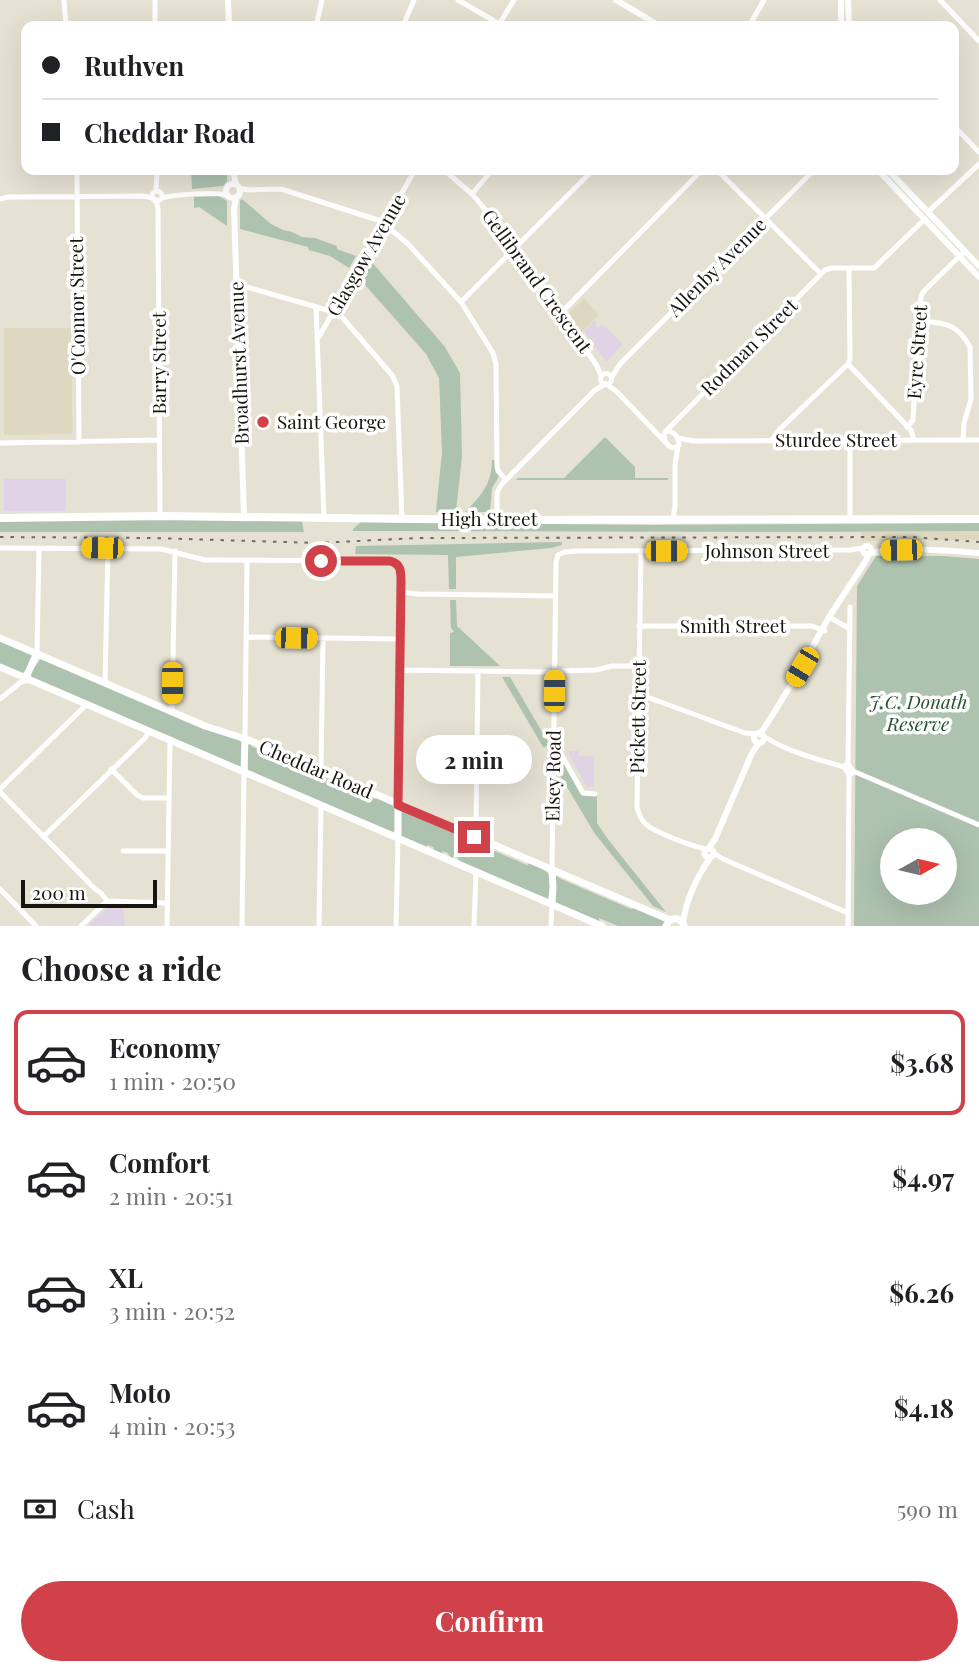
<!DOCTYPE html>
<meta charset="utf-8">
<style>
body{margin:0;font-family:"Playfair Display",serif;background:#f2f2f2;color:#202124;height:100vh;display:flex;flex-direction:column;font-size:26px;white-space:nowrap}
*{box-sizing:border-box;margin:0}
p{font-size:23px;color:#757577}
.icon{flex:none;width:38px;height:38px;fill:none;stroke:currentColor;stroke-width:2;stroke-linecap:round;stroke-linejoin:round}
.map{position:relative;height:926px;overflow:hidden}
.details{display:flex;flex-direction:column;background:#fff;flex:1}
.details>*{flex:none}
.top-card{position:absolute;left:21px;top:21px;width:938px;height:154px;border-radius:14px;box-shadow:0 7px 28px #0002;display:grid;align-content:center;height:154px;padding:0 21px;background:#fff}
.needle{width:46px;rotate:82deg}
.tools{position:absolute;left:880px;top:828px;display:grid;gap:14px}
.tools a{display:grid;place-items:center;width:77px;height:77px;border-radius:50%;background:#fff;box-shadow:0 7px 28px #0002;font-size:35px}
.scale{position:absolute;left:21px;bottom:18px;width:136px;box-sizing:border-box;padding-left:7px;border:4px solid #161510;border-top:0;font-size:19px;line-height:24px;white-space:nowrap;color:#161510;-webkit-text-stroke:5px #fff;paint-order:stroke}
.end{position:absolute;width:32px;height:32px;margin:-16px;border:9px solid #d1414a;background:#fff;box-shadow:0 0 0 4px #fff}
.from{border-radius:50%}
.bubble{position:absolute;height:49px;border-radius:24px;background:#fff;box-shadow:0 7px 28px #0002;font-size:23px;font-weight:700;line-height:49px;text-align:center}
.car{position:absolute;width:21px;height:42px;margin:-21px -10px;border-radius:9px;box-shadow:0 0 5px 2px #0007;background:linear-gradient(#f5c518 24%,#345 0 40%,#f5c518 0 76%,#345 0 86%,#f5c518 0)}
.top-card b{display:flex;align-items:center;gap:24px;height:66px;font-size:26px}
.top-card b+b{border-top:2px solid #e0e0e0}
.top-card i{width:18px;height:18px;background:#202124}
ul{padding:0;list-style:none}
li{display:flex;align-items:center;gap:21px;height:105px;margin:0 14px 10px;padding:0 7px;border:4px solid transparent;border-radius:14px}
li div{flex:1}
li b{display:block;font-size:26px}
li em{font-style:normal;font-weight:700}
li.active{border-color:#d1414a}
li>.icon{width:63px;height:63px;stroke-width:1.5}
h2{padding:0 21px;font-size:32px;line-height:84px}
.pay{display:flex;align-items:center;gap:18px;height:77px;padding:0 21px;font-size:26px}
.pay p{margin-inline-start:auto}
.action{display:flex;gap:14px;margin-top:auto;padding:14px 21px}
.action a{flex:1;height:80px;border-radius:42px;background:#d1414a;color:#fff;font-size:28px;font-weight:700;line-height:80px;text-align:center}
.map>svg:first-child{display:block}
.commercial{fill:#e0d3e6}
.built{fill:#ded8c1}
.green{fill:#aec2b0;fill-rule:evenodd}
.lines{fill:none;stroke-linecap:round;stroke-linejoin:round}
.minor{stroke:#fff;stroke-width:5}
.tertiary{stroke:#fff;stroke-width:6}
.secondary{stroke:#fff;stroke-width:7}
.primary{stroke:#fff;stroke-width:8}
.rail{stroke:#6e6c63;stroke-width:2;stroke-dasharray:3.5 7;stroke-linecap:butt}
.route{stroke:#d1414a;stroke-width:9}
.poi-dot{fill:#d1414a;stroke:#fff;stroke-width:2.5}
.labels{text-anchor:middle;stroke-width:7;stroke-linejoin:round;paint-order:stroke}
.street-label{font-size:19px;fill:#161510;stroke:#fff}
.poi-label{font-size:19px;fill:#161510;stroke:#fff;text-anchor:start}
.park-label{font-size:19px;font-style:italic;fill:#26512e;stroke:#fff}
</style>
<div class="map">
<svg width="979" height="926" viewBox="0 0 979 926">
<rect width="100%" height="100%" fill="#e6e2d3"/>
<!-- commercial -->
<path class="commercial" d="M595,320L597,322L595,325L598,328L602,324L623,344L606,362L584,331Z
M4,479H66V511H4Z
M569,751H579V756H594V787H587L569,755Z
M109,906H123L125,926H88Z"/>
<!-- built -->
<path class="built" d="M584,298L599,315L581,333L570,314V312Z
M4,328H72V434L4,435Z
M979,531V540L861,541V532Z"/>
<!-- green -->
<path class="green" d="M191,170H227V181L223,186L192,189Z
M219,196L227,201V226L199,207L194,208V197Z
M242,199L271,224L283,230L292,232L302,237L315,238L337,246V249L356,256L349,268L330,256L309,250L308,247L240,229V201Z
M370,260L445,347L460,373L462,456L456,512H436L442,452L439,378L426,354L359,278Z
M605,437L635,467V478H668V480H516L518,478H564Z
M492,460H494L499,476L492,488L490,512H465C481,496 492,484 492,460Z
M177,520L302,521L304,532H0V521Z
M361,522L651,525L979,523V531L792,532L353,531V529Z
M562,542V545L551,548L456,557V589H449L448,555L355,554L356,546Z
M876,556H944L979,559V926H854L857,586ZM892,840H945V892H892Z
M450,600H456L457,626L500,666H450V633L454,632L451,628Z
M0,640L33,654L26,670L23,673L0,665Z
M41,658L240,740L242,743L241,766L240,767L29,677C31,670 37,665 41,658Z
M502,677H510L548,742V746L543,747Z
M249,744L253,747L295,765L297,764L300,765L301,768L321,777L325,776L326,778L346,787L349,786L352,787L353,790L374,799L377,798L395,807V830L393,832L248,771L247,746Z
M559,757L562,760L580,793L586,796H597V823L607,838L666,912L653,906L595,834L558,772Z
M401,811L527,865L530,863C552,873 553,874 548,898L546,899L460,863L458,858L453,855V859L450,858L448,853L442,851L443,855L435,852L433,847L427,845V848L403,838L401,836Z
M555,875L561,879L631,909L634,908L667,920L665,926H618L599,918L600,922L555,903Z"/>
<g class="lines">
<!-- minor -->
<path class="minor" d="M64,0L66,26
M155,0V26
M458,0L503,26
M940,0L979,41
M316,26L322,0
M403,26L414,0
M498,26L514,0
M749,26L764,0
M954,126L979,152
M77,170L79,442
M444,170L472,194L513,242L597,366L601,376
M717,170L821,274
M239,188L248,190L281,189L381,221L408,244L461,302L493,353L496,364L497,466L498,471L506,480
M156,191L157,170
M152 196a5 5 0 1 1 10 0a5 5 0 1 1-10 0Z
M472,194L492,170
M162,198C176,194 213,192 227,195
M0,199L8,197L143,196L153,198
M156,200L158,209L160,516
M928,212L979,164
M237,286H243L334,312L341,316L392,375L397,386L402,519
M461,302L593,170
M316,307L324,517
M561,313L702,170
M921,321C945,323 957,323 970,347L971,399L964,423L963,440
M317,340L415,170
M848,364L911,430L914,440
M600.5 379a5.5 5.5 0 1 1 11 0a5.5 5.5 0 1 1-11 0Z
M612,377L620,364L814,170
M606,384L616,391L670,447L675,448L679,445C679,437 674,431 666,431L664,434L665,441
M907,427L913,420L918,328C922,316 917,304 923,292L965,251
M666,431L825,270L832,268H874L925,219
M678,438L693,441L979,440
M772,440L779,430L848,364L850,359L849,268
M850,441V520
M0,443L159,440
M497,520V493L501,485L595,390L605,384
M673,520L675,505V465L678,446
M0,548L161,549L205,560H216L390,561C397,562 401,567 401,573L398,805
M641,551L637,807C639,814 641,821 648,826C660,834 691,846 706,849
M401,592L418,594L555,596
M829,617L850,629
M639,626H812L825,631
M246,637L400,639
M37,653L39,548
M400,670L552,672L557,671L596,670L612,666H639
M105,683L108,548
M638,696L647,697L745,733L758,734
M0,699L21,682L29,680
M172,712L175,551
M765,737C788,752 817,759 844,767
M245,739L247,560
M553,754L562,756L583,793L595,794
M848,764L850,607
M848,764L853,771L851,774L849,775L844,767L845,765Z
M111,769L137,795L143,798H169
M321,771L323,638
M853,771L979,825
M0,789L86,705
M0,792L95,889L101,893L109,903
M44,836L145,738L149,731
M474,837L476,825L478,671
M123,851H168
M714,853L723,859L848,913
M552,870L556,562L558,555L565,552L576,551L850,550L864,548
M0,889L36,926
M81,926L107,901L167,903
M167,926L170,741
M242,926L244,772
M319,926L321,805
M396,926L398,838
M474,926L476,872
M551,926L552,904
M848,926L849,775"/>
<!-- tertiary -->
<path class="tertiary" d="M228,0L229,26
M616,0L660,26
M841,0V26
M848,0L849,26
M233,170L236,185
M878,170L979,277
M888,170L979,266
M226 191a7 7 0 1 1 14 0a7 7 0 1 1-14 0Z
M236,197L234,209L244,516
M863 550a4 4 0 1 1 8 0a4 4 0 1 1-8 0Z
M870,553C906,547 943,550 979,553
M754 738a5 5 0 1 1 10 0a5 5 0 1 1-10 0Z
M760,734L770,719L794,680L829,617L865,562L869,554
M709,848L715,839L752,753L759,743
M704.5 853a4.5 4.5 0 1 1 9 0a4.5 4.5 0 1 1-9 0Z
M683,923C686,900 697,877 710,858"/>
<!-- secondary -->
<path class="secondary" d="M0,638L205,726L249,740L670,920
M0,667L602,926
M29,680L27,675L37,653
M244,772L245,739
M398,838V805
M552,870L553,887L552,904
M666,926L670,920C676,917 682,919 684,926"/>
<!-- primary -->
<path class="primary" d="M0,518L160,516L497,520L979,519"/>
<!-- rail -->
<path class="rail" d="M0,537L152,538L317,543L419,538L912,537L979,542"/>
</g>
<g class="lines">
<!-- route -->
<path class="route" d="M321,561H390C401,564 401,571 401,581L398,805L474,837"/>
</g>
<!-- markers -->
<circle class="poi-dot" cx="263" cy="422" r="7"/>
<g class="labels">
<!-- street labels -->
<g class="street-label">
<text transform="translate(366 255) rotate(-60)" y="7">Glasgow Avenue</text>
<text transform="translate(717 267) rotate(-45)" y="7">Allenby Avenue</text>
<text transform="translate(537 281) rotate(54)" y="7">Gellibrand Crescent</text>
<text transform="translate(77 306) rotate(-91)" y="7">O'Connor Street</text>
<text transform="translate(749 347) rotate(-45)" y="7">Rodman Street</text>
<text transform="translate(917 352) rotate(-86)" y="7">Eyre Street</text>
<text transform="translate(159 363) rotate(-90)" y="7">Barry Street</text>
<text transform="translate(239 363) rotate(-92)" y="7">Broadhurst Avenue</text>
<text x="836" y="447">Sturdee Street</text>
<text x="489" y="526">High Street</text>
<text x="767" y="558">Johnson Street</text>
<text x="733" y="633">Smith Street</text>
<text transform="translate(638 717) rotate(-89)" y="7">Pickett Street</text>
<text transform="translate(316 769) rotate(23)" y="7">Cheddar Road</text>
<text transform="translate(553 776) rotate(-89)" y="7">Elsey Road</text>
</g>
<!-- poi labels -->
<g class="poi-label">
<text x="277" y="429">Saint George</text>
</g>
<!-- park labels -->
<g class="park-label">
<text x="918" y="709">J.C. Donath<tspan x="918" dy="22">Reserve</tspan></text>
</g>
</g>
</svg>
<div class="tools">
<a><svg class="needle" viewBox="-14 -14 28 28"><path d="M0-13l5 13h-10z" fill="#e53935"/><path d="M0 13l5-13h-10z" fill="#757577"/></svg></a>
</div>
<div class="scale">200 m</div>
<i class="end from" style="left:321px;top:561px"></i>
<i class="end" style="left:474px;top:837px"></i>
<div class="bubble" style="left:416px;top:735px;width:116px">2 min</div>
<i class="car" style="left:102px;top:548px;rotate:271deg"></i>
<i class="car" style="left:901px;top:550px;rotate:269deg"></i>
<i class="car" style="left:666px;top:551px;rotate:90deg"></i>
<i class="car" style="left:296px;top:638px;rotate:91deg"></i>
<i class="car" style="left:802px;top:667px;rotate:211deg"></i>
<i class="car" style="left:172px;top:683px;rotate:180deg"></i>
<i class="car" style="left:554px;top:691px;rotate:1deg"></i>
<div class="top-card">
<b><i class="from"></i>Ruthven</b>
<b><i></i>Cheddar Road</b>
</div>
</div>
<section class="details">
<h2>Choose a ride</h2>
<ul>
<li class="active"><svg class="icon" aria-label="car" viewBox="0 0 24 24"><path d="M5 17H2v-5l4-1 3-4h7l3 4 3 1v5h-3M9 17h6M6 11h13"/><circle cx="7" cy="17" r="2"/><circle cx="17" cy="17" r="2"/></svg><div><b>Economy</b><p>1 min · 20:50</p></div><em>$3.68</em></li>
<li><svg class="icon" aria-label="car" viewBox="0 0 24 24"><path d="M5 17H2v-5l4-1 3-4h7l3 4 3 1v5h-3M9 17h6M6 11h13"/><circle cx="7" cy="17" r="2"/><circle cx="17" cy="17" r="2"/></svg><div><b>Comfort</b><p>2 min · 20:51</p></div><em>$4.97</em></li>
<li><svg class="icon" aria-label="car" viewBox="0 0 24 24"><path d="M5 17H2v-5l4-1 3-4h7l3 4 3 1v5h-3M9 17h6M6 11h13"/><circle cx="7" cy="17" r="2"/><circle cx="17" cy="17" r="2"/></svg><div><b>XL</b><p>3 min · 20:52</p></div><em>$6.26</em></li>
<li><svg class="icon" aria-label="car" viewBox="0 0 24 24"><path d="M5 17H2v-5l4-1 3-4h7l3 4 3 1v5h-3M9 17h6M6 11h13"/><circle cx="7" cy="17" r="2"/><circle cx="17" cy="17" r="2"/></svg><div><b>Moto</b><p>4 min · 20:53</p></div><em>$4.18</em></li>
</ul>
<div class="pay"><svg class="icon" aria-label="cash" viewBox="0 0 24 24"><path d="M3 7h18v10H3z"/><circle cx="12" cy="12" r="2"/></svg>Cash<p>590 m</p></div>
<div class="action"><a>Confirm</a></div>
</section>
